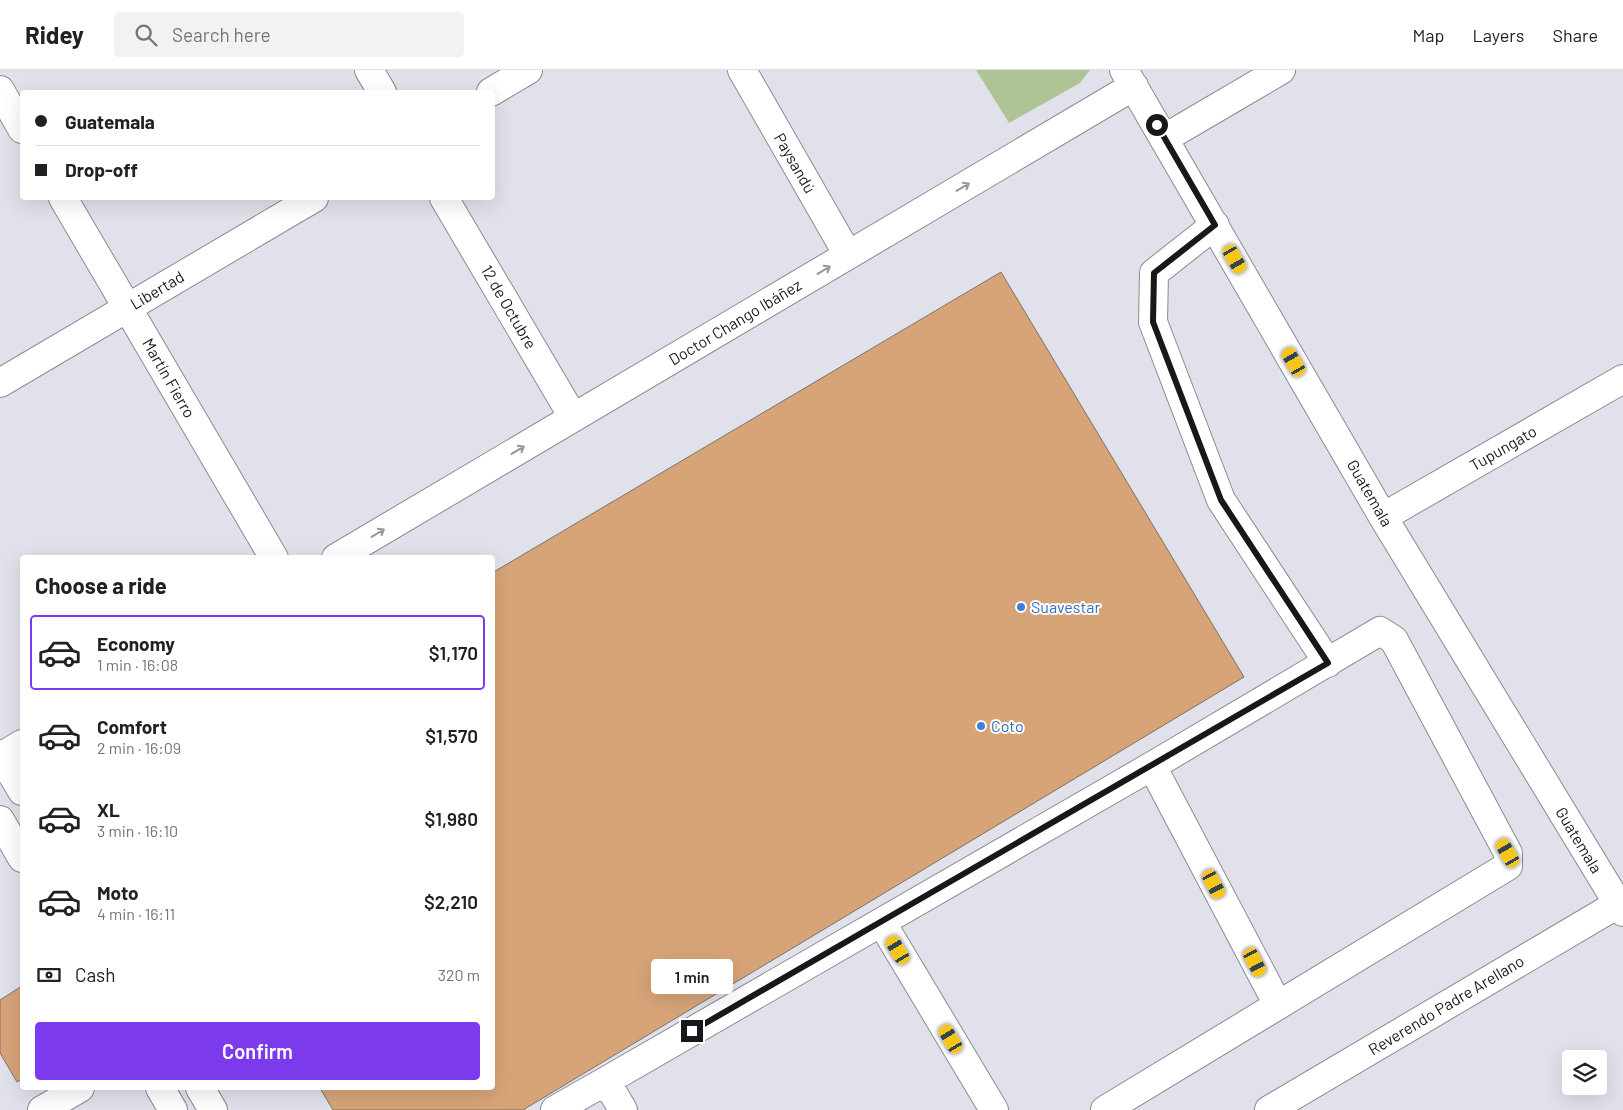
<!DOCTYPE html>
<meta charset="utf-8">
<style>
body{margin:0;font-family:Barlow,sans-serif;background:#f2f2f2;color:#202124;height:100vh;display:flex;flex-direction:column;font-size:19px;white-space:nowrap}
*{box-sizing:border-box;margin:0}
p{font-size:16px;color:#757577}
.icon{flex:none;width:28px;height:28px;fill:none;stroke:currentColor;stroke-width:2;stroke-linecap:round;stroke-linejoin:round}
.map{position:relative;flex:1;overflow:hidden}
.drawer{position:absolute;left:20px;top:485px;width:475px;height:535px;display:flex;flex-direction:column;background:#fff;border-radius:5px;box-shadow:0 5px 20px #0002}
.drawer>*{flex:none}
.top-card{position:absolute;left:20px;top:20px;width:475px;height:110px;border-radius:5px;box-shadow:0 5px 20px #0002;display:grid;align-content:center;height:110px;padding:0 15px;background:#fff}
.fabs{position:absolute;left:1562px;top:980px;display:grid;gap:10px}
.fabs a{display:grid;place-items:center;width:45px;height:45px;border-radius:5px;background:#fff;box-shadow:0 5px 20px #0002;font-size:25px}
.end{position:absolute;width:22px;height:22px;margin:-11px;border:6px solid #17181b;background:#fff;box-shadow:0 0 0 2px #fff}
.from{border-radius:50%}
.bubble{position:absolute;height:35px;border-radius:5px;background:#fff;box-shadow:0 5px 20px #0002;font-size:16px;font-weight:600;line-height:35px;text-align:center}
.car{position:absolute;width:15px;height:30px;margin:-15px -8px;border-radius:6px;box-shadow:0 0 4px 1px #0007;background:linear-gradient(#f5c518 24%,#345 0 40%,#f5c518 0 76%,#345 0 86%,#f5c518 0)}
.top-card b{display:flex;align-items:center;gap:18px;height:48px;font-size:19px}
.top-card b+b{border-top:1px solid #e0e0e0}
.top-card i{width:12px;height:12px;background:#202124}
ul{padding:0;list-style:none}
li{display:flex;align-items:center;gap:15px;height:75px;margin:0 10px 8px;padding:0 5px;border:2px solid transparent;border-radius:5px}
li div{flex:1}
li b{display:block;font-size:19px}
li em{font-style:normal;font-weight:600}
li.selected{border-color:#7c3aed}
li>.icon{width:45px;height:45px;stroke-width:1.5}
h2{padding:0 15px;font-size:22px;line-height:60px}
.pay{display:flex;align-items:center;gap:12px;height:55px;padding:0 15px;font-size:19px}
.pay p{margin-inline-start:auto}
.button{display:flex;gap:10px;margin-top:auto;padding:10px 15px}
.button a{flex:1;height:58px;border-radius:5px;background:#7c3aed;color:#fff;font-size:20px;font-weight:600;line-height:58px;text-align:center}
header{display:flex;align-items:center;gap:30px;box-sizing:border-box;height:70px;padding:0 25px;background:#fff;border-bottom:1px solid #e0e0e0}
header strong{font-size:24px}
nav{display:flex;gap:28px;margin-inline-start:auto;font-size:18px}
.search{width:350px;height:45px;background:#f2f2f2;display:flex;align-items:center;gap:12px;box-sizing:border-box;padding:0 18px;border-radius:5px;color:#757577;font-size:19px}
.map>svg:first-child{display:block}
.green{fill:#aec497}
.building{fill:#d7a478;stroke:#7a736d}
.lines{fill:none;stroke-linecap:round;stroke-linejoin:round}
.minor-casing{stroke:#8a8b93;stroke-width:30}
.major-casing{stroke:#8a8b93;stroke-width:30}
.minor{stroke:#fff;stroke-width:28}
.major{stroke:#fff;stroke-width:28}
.oneway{stroke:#979798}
.route{stroke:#17181b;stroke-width:6}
.shop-dot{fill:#3f7fe0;stroke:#fff;stroke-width:2}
.labels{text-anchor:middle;stroke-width:4;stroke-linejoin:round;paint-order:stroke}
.street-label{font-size:16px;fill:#17181b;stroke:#fff}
.shop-label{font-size:16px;fill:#366cbe;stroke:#fff;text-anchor:start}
</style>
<header>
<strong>Ridey</strong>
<div class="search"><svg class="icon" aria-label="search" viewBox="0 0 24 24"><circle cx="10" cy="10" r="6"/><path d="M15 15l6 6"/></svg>Search here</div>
<nav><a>Map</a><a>Layers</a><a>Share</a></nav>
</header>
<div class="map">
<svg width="1623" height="1040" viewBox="0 0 1623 1040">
<rect width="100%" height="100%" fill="#e0e1ea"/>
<!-- green -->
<path class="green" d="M976,0H1090L1080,13L1009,53Z"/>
<!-- building -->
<path class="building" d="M1001,202L1244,607L523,1040H333L320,1018H492V503Z
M22,916V1009L17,1012L0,983V930Z"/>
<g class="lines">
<!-- minor casing -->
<g class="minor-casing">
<path id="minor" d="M369,0L382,22
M742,0L848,185
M1124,0L1383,447L1623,842
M0,20L22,59
M491,22L528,0
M1165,68L1281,0
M63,128L274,488
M444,128L573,347
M1215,155L1154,203L1153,252L1221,430L1328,593
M0,313L314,128
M1383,447L1623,309
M336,488L1134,16
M2,686L22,674
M1152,696L1278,935
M882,853L994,1040
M42,1040L80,1018
M555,1040L606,1011
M623,1040L606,1011L1152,696L1380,561L1394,570L1508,783V796L1105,1040
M1269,1040L1623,831"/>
</g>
<!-- major casing -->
<g class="major-casing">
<path id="major" d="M0,684L22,721
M0,750L22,788
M160,1018L173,1040
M200,1018L213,1040"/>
</g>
<!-- minor -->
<use href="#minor" class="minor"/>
<!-- major -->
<use href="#major" class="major"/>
</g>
<!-- one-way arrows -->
<defs><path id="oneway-shaft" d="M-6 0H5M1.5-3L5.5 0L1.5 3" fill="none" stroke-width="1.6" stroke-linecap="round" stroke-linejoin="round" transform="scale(1.25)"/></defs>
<g class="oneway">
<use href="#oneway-shaft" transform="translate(963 117) rotate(-31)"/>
<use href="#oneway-shaft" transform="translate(824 200) rotate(-31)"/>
<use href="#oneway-shaft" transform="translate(518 380) rotate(-31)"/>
<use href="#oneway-shaft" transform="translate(378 463) rotate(-31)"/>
</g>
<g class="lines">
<!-- route -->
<path class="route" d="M692,961L1328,593L1221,430L1153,252L1154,203L1215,155L1157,55"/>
</g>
<!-- markers -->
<g class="shop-dot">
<circle cx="1021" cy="537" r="5"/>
<circle cx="981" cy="656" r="5"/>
</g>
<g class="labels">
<!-- street labels -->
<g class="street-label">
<text transform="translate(795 93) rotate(60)" y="6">Paysandú</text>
<text transform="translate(157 220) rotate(-31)" y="6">Libertad</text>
<text transform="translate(509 237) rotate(60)" y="6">12 de Octubre</text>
<text transform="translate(735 252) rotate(-31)" y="6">Doctor Chango Ibáñez</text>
<text transform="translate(169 308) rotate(60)" y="6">Martín Fierro</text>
<text transform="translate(1503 378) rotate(-30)" y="6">Tupungato</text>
<text transform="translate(1370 423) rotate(60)" y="6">Guatemala</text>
<text transform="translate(1579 770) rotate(59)" y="6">Guatemala</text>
<text transform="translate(1446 935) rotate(-31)" y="6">Reverendo Padre Arellano</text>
</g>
<!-- shop labels -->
<g class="shop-label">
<text x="1031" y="543">Suavestar</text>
<text x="991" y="662">Coto</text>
</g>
</g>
</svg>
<div class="fabs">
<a><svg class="icon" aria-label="layers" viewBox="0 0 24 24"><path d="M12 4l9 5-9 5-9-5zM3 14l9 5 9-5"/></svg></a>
</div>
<i class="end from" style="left:1157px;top:55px"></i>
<i class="end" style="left:692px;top:961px"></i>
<div class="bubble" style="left:651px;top:889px;width:82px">1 min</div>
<i class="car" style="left:1235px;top:189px;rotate:150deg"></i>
<i class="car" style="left:1294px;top:292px;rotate:330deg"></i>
<i class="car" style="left:1508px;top:783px;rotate:330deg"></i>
<i class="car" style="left:1214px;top:814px;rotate:152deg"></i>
<i class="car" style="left:898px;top:880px;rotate:329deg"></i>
<i class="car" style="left:1255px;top:892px;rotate:152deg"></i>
<i class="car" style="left:951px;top:969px;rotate:329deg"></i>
<div class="top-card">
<b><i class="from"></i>Guatemala</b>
<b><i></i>Drop-off</b>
</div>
<section class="drawer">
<h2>Choose a ride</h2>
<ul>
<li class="selected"><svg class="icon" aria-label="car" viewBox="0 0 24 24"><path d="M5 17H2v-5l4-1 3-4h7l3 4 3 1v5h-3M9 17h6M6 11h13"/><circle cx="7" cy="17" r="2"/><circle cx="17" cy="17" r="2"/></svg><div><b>Economy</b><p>1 min · 16:08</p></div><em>$1,170</em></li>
<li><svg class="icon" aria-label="car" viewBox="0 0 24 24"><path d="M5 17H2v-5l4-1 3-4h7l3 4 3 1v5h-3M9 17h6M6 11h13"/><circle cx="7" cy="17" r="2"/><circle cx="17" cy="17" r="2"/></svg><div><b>Comfort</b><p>2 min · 16:09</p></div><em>$1,570</em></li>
<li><svg class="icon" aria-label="car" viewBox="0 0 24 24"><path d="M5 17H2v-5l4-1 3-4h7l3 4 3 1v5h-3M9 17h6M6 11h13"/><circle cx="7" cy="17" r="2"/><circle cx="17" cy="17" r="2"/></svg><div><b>XL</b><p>3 min · 16:10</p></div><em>$1,980</em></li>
<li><svg class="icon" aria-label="car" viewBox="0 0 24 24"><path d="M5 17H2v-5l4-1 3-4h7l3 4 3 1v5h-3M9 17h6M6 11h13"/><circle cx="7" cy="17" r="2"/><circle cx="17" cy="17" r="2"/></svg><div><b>Moto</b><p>4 min · 16:11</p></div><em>$2,210</em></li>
</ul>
<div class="pay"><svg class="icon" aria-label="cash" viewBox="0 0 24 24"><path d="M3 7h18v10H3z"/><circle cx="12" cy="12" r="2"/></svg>Cash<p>320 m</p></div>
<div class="button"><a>Confirm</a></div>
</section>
</div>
